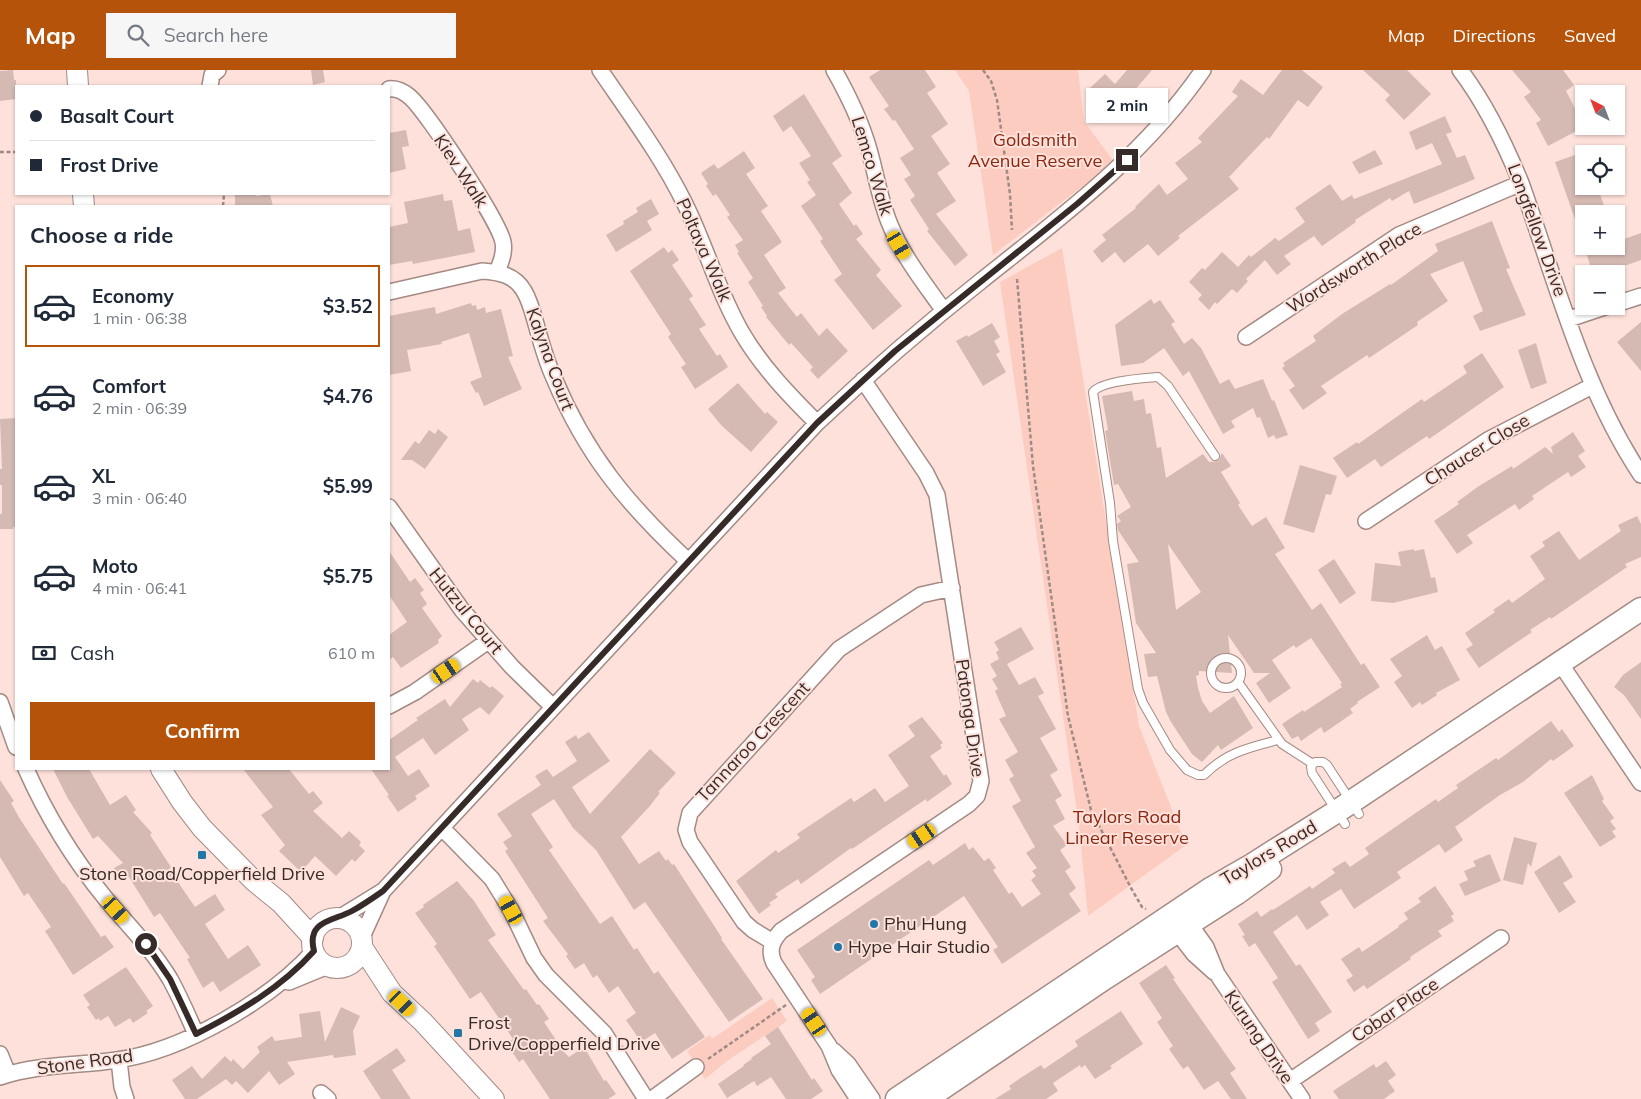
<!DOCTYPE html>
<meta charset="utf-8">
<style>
body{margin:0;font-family:Mulish,sans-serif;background:#f6f6f7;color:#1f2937;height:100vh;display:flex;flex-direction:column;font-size:19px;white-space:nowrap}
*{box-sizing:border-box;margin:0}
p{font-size:16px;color:#747a83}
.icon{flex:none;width:28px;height:28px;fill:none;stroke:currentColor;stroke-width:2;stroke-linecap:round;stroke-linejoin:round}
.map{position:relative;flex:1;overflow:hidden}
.side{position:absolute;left:15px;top:135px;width:375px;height:565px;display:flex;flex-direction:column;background:#fff;border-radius:0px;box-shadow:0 1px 4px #0004}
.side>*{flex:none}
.banner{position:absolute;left:15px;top:15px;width:375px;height:110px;border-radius:0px;box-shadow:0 1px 4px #0004;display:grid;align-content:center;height:110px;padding:0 15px;background:#fff}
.needle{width:32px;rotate:318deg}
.buttons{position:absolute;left:1575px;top:15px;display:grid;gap:10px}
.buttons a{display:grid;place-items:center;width:50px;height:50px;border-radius:0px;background:#fff;box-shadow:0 1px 4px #0004;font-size:25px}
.end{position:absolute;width:22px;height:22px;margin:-11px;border:6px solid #362b29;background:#fff;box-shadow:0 0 0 2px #fff}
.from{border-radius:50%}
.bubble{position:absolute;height:35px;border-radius:0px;background:#fff;box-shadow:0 1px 4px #0004;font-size:16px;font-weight:700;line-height:35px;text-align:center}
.car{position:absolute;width:15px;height:30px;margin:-15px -8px;border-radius:6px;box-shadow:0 0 4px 1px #0007;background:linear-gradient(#f5c518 24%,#345 0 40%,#f5c518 0 76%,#345 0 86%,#f5c518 0)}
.banner b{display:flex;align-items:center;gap:18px;height:48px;font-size:19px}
.banner b+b{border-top:1px solid #e0e1e3}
.banner i{width:12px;height:12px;background:#1f2937}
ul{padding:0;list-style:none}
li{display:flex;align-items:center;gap:15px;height:82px;margin:0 10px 8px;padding:0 5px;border:2px solid transparent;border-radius:0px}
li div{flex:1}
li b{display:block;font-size:19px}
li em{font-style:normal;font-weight:700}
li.on{border-color:#b45309}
li>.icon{width:45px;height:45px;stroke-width:1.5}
h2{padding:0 15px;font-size:22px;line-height:60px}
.pay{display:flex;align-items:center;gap:12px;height:55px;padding:0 15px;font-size:19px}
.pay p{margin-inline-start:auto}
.primary-button{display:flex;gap:10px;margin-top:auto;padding:10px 15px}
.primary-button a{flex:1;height:58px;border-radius:0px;background:#b45309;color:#fff;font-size:20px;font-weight:700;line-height:58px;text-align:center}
header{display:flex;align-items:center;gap:30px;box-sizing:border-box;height:70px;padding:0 25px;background:#b45309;color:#fff}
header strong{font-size:24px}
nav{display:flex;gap:28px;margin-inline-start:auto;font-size:18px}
.search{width:350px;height:45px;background:#f6f6f7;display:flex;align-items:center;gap:12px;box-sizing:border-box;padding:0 18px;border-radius:0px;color:#747a83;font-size:19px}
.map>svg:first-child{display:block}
.green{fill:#fdccc0}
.building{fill:#d5bab3;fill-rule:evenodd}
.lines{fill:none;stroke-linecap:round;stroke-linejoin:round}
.service-casing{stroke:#a48a84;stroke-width:10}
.minor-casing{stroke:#a48a84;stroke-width:18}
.tertiary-casing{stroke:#a48a84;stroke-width:22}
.secondary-casing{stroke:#a48a84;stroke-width:25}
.path{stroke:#9e8a86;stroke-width:2.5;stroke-dasharray:4 2.5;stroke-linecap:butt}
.service{stroke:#fff;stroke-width:8}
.minor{stroke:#fff;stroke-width:15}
.tertiary{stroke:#fff;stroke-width:20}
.secondary{stroke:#fff;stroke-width:22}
.route{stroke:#362b29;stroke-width:6}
.poi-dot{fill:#2178a7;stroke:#fde1da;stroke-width:2}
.labels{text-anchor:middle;stroke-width:4;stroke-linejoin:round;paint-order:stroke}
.park-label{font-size:18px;fill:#89260f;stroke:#fde1da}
.street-label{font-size:18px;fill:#362b29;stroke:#fde1da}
.poi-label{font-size:18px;fill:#362b29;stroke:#fde1da;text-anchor:start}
</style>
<header>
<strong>Map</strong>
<div class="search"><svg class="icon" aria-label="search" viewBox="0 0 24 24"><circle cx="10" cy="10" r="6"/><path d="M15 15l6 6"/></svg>Search here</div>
<nav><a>Map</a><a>Directions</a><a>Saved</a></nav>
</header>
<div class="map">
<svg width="1641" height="1029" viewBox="0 0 1641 1029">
<rect width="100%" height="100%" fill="#fde1da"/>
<!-- green -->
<path class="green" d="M955,0H1078L1084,51L1114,92L993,185L969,21Z
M1062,178L1139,656L1186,775L1088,846L1079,756L1000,212Z
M772,928L787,951L727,991L705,1009L687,981L710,965L712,969Z"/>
<!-- building -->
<path class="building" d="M13,0L14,10H16V29L0,31V1Z
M311,0H323L325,12L313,15Z
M880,0H925L936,17L927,23L948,54L931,66L950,94L937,103L956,131L936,144L968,185L955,196L927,161L929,159L910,130L915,126L904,109L911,105L900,88L914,79L895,50L893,51L884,39L889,36L869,7Z
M1127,0H1152L1128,28L1130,31L1116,44L1090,18L1105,4L1115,14Z
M1282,0H1302L1323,17L1308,37L1298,30L1269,69L1267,67L1229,107L1239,119L1178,166L1180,168L1158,186L1148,174L1124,193L1115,182L1102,193L1093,181L1106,170L1102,165L1136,138L1135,137L1159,114L1167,125L1188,109L1175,93L1202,72L1198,68L1238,26L1232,22L1241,9L1263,25Z
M1363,0H1407L1431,24L1404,50L1385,30L1390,25Z
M1512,0H1563L1574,15L1566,21L1576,40L1584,36V57L1548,76L1536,53L1541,50L1524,27L1531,22Z
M804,24L842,86L832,93L852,123L839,134L854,156L856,154L863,164L856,169L881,200L876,205L902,236L873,260L834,210L842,204L820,171L823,169L801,136L816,125L807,112L810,110L799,93L811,86L791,56L783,62L773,46Z
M1445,46L1452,62L1446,64L1457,88L1465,85L1475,109L1414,134L1409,121L1392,131L1390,128L1355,150L1356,152L1322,176L1314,166L1284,186L1291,194L1277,205L1265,190L1246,209L1248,211L1237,223L1232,219L1217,234L1215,232L1209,240L1198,229L1202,225L1189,212L1202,198L1205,200L1222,182L1238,197L1249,185L1251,187L1275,168L1279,171L1305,152L1295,138L1330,114L1342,131L1352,125L1354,129L1442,94L1432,73L1416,80L1409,62Z
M406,60L409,76L402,77L406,99L389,103V63Z
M1375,80L1383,94L1359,104L1352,92Z
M744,81L755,98L746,104L768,136L761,141L782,172L764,185L786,218L778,223L797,247L801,243L819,266L827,258L848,281L818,309L810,300L813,297L791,273L789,275L766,247L767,246L761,237L763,236L748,212L753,208L737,183L739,182L735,175L743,170L727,147L730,145L716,124L713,126L706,116L708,114L701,103L714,94L718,99Z
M1584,82V116H1597L1607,144H1584V169H1582L1555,92Z
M235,124H256V126L270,124L273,136H235Z
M443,124L444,131L452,130L458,161L470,158L475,182L413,194L412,191L389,195V157L408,153L404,132Z
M651,129L659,144L647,151L652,160L616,182L606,165L624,154L623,151L638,142L636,138Z
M1492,151L1510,198L1506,199L1526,245L1480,261L1473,246L1483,241L1463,191L1430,204L1448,231L1417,252L1418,255L1369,288L1367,285L1321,316L1327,323L1303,340L1289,320L1295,316L1282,298L1285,296L1283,293L1316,271L1313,266L1342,244L1390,214L1391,215L1438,181L1435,174Z
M1641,163V190L1616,199L1617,204H1598L1595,197L1591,198L1586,182L1602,176H1616V172Z
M664,177L668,183L672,180L679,190L672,195L693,226L689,229L706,255L699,259L717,286L720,284L728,297L695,319L681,297L686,294L668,267L671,264L630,201Z
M1151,229L1154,234L1160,230L1175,252L1171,254L1184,274L1192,268L1201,278L1220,314L1229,309L1235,319L1263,309L1272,331L1274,330L1288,365L1276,369L1274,365L1268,368L1260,347L1257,348L1253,338L1231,351L1235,357L1223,364L1189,301L1183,306L1164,278L1143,293L1121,296L1115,255Z
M471,233L472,236L476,235L477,240L485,237L486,243L501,239L513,286L508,287L522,319L484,336L478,322L476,323L470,312L482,307L469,263L441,272L442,274L407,280L411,301L389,305V246L435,237L436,244Z
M1641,252V301L1617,272Z
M992,253L1000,267L994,271L1000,282L996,284L1006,302L983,316L956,271L967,265L968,267Z
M1536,273L1547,313L1531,319L1518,280Z
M1482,283L1504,317L1429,369L1427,366L1381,397L1375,389L1347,408L1333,388L1357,372L1358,374L1422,329L1424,332L1467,303L1463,296Z
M738,313L765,344L767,342L778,352L751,382L721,355L708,339Z
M1132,321L1134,331L1144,329L1146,344L1151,343L1157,378L1161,377L1166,408L1203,384L1209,392L1218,391L1222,383L1231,396L1221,402L1240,433L1238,435L1252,456L1266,447L1285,478L1275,484L1312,540L1321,533L1361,595L1364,593L1380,617L1357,632L1358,633L1350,639L1353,643L1324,663L1321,657L1301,671L1298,666L1292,669L1282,654L1303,640L1304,642L1342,617L1340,614L1342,613L1311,568L1296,578L1294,575L1272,590L1291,618L1269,633L1256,613L1270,603H1254L1228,565L1232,603L1199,601V605L1196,606L1198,618L1202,631L1210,643L1234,626L1253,658L1221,680L1218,675L1202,692L1192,684L1171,652L1166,642L1157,606L1148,607L1144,584L1156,583L1136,553L1127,494L1139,492L1118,460L1117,454L1121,451L1117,446L1131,437L1118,414L1114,415L1105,361L1108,360L1102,326ZM1168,474L1201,522L1176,540Z
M16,348V457H13V459H0V444H2V415H0V399H2L0,349Z
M438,359L448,367L425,399L412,390H401L415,371L419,374L429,360L435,364Z
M1573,362L1585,381L1578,386L1586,397L1571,407L1568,402L1532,426L1534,429L1519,440L1515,434L1467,465L1473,473L1457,484L1434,451L1459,434L1457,432L1479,416L1512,396L1513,399L1545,377L1553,384L1551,377Z
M1300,395L1337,406L1331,425L1326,424L1314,463L1283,454Z
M1637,446L1641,454V487L1625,494L1627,497L1551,549L1550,547L1530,560L1532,562L1479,598L1466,579L1473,575L1465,563L1495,542L1493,540L1509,529L1512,533L1545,509L1530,486L1545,476L1542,472L1559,461L1579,490L1621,461L1618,455Z
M1414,479V481L1424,479L1431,508L1435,507L1438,522L1393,533L1371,531L1375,493L1401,496L1398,482Z
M389,481L410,512L415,508L424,520L420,523L427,534L422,538L442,566L438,570L439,573L401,598L393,587L389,590V565L407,552L389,525Z
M1334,489L1356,523L1340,534L1318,500Z
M1021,557L1034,579L1007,594L1019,615L1035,607L1044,623L1038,626L1056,659L1040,668L1058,700L1050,705L1062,726L1055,730L1065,749L1053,756L1067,775L1060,780L1071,797L1065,801L1076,818L1069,824L1081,841L1002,894L993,880L998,877L964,826L820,924L811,910L815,907L797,880L929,790L933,795L965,773L969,780L973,777L984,791L989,788L996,798L993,800L1009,824L1012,822L1022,837L1041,824L1031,810L1036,806L1032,801L1037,798L1026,783L1035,777L1012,736L1021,731L1009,709L1014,706L1005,690L1018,682L999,649L1006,646L995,621L998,619L992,609L997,606L990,594L999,589L996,582L999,580L994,572Z
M1427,565L1435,580L1442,576L1460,610L1436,623L1437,625L1422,635L1420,632L1412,638L1394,612L1402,606L1390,589Z
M1641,592V649L1624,625L1614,617L1623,605Z
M473,609L478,613L480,610L490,618L492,616L504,626L489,645L480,637L462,649L469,660L435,685L423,668L395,687L408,706L419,699L430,716L415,726L417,729L398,742L387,726L389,725L371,699H389V670L418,650L416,648L445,629L450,637Z
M922,647L943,673L940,675L942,678L930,686L944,706L946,704L952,714L927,732L926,729L852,779L851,778L801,814L798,809L775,824L778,827L769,833L771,835L759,844L736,811L776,780L778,783L800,768L797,764L851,728L854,732L875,718L885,732L909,716L888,685L915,666L908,656Z
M1551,651L1559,662L1562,659L1574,676L1553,691L1551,689L1523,712L1500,725L1455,757L1463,770L1445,783L1439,774L1397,802L1401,808L1354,839L1341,819L1320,832L1329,845L1307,860L1297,845L1273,862L1296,896L1300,894L1332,942L1315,953L1320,961L1308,969L1272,912L1278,908L1255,873L1249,877L1242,866L1245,865L1238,854L1257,841L1261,847L1272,839L1273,840L1310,816L1312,819L1335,803L1332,799L1345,791L1350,797L1369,784L1365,778L1436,729L1438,732L1458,718L1456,715L1496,688L1498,690Z
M589,662L610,691L572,717L590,744L650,679L676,703L658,722L660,723L649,737L621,767L639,794L659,781L666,791L668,789L672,795L674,794L722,868L721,869L763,929L729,952L645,832L634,840L596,780L573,758L554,729L531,744L553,777L549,780L600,854L612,846L634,880L637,878L654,904L658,901L705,967L672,989L655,963L641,972L626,950L636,943L618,916L609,923L597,905L593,908L584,893L575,899L566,886L568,884L543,851L548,848L505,781L508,779L503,772L512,766L497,744L541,715L535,706L547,699L553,707L577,691L565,672L576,665L578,669Z
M53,699H89L110,735L126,725L136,740L133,742L152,763L150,765L171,797L169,799L195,837L215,824L225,840L205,854L228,889L248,875L261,895L220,922L213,911L203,918L187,889L190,888L160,843L154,847L129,807L123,811L114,798L123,793L98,766L93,769L67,727Z
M243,699H289L309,724L313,721L323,733L313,741L342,768L349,761L361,772L359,775L365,781L355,792L352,789L336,806L315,786L301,802L279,781L285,775L261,745L273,737Z
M1592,705L1604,729L1602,731L1614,748L1610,751L1616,759L1612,761L1616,767L1600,777L1564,723Z
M0,710L14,731L11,733L20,749L63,814L64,813L101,867L105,865L114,877L73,905L45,861L51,857L28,823L24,826L0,787Z
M1514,767L1537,773L1531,797L1528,793L1523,815L1503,810Z
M1490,784L1501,811L1465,826L1459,814L1468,810L1464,801L1476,796L1473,791Z
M1560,785L1573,807L1563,813L1576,832L1559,843L1534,802Z
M457,811L474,831L496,865L488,870L524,920L526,919L537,935L539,934L549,949L544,952L564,982L569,987L584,977L604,1011L606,1010L616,1024L608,1029H550L523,989L519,992L506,973L513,969L481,922L470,929L434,876L437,874L415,843L424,837L423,835Z
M1435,816L1454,844L1451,846L1454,851L1438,861L1442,866L1410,887L1411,889L1367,919L1364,915L1354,922L1346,910L1353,906L1341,889L1359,877L1362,882L1399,857L1398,856L1408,849L1404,843L1421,832L1418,828Z
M1166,895L1175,908L1173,909L1236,999L1230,1003L1247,1029H1231L1218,1011L1204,1020L1188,996L1183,999L1169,979L1173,976L1157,952L1162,948L1139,913Z
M126,897L153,936L146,941L148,943L133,953L130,948L115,957L108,946L100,951L99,948L96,950L87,937L90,935L83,925Z
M341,937L360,946L353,961L356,985L334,988L333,985L287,992L295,1004L279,1015L269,1001L248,1023L236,1011L232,1015L226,1009L197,1029H185L172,1010L192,996L202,1009L225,986L231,992L233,989L243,999L260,982L257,977L272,966L275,971L302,967L299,944L320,941L325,972Z
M1121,941L1143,974L1110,996L1112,998L1095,1009L1085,995L1081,998L1080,995L1053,1013L1058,1021L1046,1029H995L1011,1019L1009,1016L1022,1007L1041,995L1044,999L1078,976L1075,971Z
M778,957L812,1010L814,1008L823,1021L811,1029H786L771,1007L757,1016L754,1011L727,1028L718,1014L744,996L743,995L752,989L751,988L771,974L765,966Z
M397,978L406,991L392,1000L411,1029H381L363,1001Z
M1386,991L1396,1005L1388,1011L1395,1021L1384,1029H1339L1333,1021L1374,994L1376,998Z"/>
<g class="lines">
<!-- service casing -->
<g class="service-casing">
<path id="service" d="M1215,386L1168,316L1158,307C1144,308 1101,311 1093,322L1110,433L1113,471L1138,619L1143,633L1170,680L1187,700L1198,705H1204C1227,682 1248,678 1278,670
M1211 603a15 15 0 1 1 30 0a15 15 0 1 1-30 0Z
M1238,612L1282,674L1313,694
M1345,754L1312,703L1311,697L1315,692H1323L1327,695L1359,744"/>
</g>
<!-- minor casing -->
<g class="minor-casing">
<path id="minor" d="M600,0C630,44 662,87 685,134C706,176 718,222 742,263C762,297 789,325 817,353
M834,0C847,23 859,47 867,73C876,101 879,130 891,157C904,188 925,214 944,241
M1460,0C1486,34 1505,74 1521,113C1556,211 1583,318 1641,405
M210,16L212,5L218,0
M389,19C396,18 404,22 410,27C427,42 499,151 503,172C505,182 501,192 497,202
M389,222L482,201C499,202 515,205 524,221C530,231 533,243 536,254C541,272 546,291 554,308C586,385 628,435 688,491
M1616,234L1641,226
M1569,249L1608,236
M1246,267L1399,165L1521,113
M389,437L462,540L512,597L553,637
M1366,451L1488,370L1592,316
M1560,593L1641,713
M0,632L16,677
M389,636L415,622L488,571
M26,699C46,744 74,790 106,829C128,855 152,879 170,909C180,927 188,946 196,964
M442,758L492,809L511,840L534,888L546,905L604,963L646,1029
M339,848L383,821L817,353C870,303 924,256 981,211C1061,147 1144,86 1203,0
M1189,853L1206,877L1217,904L1302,1029
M1177,862L1194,884L1214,902
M362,867L382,823
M773,872L753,860L744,852L690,772L686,760L690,743L839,579L921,525L952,518
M289,912L328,896
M834,981L848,994L872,1029
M0,984L8,1004
M119,990L122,1017L126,1029
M0,1007C37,994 78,996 117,990C183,981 270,930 314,881
M1290,1011L1501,868
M321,1023L328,1029
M652,1029L696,997
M858,1029L839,1000L829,976L774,893C768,880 772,871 781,861L969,734L977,726L981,711L937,425L926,403L863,310"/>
</g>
<!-- tertiary casing -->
<g class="tertiary-casing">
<path id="tertiary" d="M77,0L78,16
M83,124L84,136
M161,699L182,732L202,758L254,811L281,833L313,868
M312 873a25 25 0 1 1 50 0a25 25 0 1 1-50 0Z
M362,877L392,923L423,952L494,1029"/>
</g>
<!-- secondary casing -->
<g class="secondary-casing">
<path id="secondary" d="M897,1029L1212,818L1252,795L1336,742L1641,539
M926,1029L1105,908L1237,823L1270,799"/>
</g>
<!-- path -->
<path class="path" d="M983,0L991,11L997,30L1010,124L1012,160
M0,82H16
M223,136L224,124
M1017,209L1033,396L1068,646L1091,740L1131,818L1142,837L1146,839
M708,989L786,935"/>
<!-- service -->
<use href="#service" class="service"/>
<!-- minor -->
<use href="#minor" class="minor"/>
<!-- tertiary -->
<use href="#tertiary" class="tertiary"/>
<!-- secondary -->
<use href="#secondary" class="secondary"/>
</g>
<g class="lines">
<!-- route -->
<path class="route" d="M146,874L170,909L196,964C239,942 281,918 314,881C306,850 334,851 352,841C363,835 373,828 383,821L817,353L895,281L1077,134L1127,90"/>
</g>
<!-- markers -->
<g class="poi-dot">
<rect x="197" y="780" width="10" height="10" rx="2.5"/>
<circle cx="874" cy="854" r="5"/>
<circle cx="838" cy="877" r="5"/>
<rect x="453" y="958" width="10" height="10" rx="2.5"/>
</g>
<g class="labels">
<!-- park labels -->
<g class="park-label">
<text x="1035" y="76">Goldsmith<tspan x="1035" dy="21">Avenue Reserve</tspan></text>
<text x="1127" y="753">Taylors Road<tspan x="1127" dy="21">Linear Reserve</tspan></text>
</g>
<!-- street labels -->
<g class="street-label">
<text transform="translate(872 96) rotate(73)" y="6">Lemco Walk</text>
<text transform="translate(461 101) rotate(57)" y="6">Kiev Walk</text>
<text transform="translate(1537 160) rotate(70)" y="6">Longfellow Drive</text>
<text transform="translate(704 180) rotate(66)" y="6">Poltava Walk</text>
<text transform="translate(1354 198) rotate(-32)" y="6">Wordsworth Place</text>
<text transform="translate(550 289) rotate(70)" y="6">Kalyna Court</text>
<text transform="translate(1477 380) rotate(-32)" y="6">Chaucer Close</text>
<text transform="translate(466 541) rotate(51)" y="6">Hutzul Court</text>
<text transform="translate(970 648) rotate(82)" y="6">Patonga Drive</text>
<text transform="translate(753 672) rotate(-47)" y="6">Tannaroo Crescent</text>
<text transform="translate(1269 783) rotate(-31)" y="6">Taylors Road</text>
<text transform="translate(1395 940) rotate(-34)" y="6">Cobar Place</text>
<text transform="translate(1259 967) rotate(56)" y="6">Kurung Drive</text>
<text transform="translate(85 992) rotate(-8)" y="6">Stone Road</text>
</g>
<!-- poi labels -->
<g class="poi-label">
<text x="202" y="810" text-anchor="middle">Stone Road/Copperfield Drive</text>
<text x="884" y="860">Phu Hung</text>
<text x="848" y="883">Hype Hair Studio</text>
<text x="468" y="959">Frost<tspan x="468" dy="21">Drive/Copperfield Drive</tspan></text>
</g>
</g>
</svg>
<div class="buttons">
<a><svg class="needle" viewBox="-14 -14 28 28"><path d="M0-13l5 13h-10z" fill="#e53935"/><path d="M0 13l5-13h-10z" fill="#747a83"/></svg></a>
<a><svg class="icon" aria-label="locate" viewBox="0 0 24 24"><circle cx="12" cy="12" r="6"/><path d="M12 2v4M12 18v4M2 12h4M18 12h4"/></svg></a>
<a>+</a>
<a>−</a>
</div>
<i class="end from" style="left:146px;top:874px"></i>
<i class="end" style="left:1127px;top:90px"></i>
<div class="bubble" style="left:1086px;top:18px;width:82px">2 min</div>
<i class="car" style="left:899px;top:175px;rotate:149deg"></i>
<i class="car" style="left:446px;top:601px;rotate:56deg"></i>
<i class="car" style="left:922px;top:766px;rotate:236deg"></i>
<i class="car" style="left:116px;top:840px;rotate:138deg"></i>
<i class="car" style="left:511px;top:840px;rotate:331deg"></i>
<i class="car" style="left:402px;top:933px;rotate:134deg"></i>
<i class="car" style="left:814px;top:952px;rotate:326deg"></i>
<div class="banner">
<b><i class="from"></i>Basalt Court</b>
<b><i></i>Frost Drive</b>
</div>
<section class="side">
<h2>Choose a ride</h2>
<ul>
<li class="on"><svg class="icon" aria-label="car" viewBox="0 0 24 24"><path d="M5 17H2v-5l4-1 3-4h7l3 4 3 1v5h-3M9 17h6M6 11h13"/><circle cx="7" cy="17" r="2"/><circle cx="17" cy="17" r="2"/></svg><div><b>Economy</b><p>1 min · 06:38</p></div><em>$3.52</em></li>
<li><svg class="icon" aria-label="car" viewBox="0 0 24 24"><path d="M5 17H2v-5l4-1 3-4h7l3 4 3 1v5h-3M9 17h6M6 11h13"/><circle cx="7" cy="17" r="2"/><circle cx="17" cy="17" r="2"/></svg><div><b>Comfort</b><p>2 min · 06:39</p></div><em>$4.76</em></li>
<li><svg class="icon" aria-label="car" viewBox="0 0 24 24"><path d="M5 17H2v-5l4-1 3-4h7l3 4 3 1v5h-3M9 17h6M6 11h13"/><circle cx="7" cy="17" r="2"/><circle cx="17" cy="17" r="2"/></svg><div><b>XL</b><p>3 min · 06:40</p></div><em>$5.99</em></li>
<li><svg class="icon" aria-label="car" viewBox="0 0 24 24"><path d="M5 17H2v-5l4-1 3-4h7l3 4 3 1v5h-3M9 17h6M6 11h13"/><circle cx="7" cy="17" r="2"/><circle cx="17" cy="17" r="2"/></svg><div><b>Moto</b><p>4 min · 06:41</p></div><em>$5.75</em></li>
</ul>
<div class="pay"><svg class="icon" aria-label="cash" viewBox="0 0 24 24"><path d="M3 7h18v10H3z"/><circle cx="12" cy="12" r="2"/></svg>Cash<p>610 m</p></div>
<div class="primary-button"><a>Confirm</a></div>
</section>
</div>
